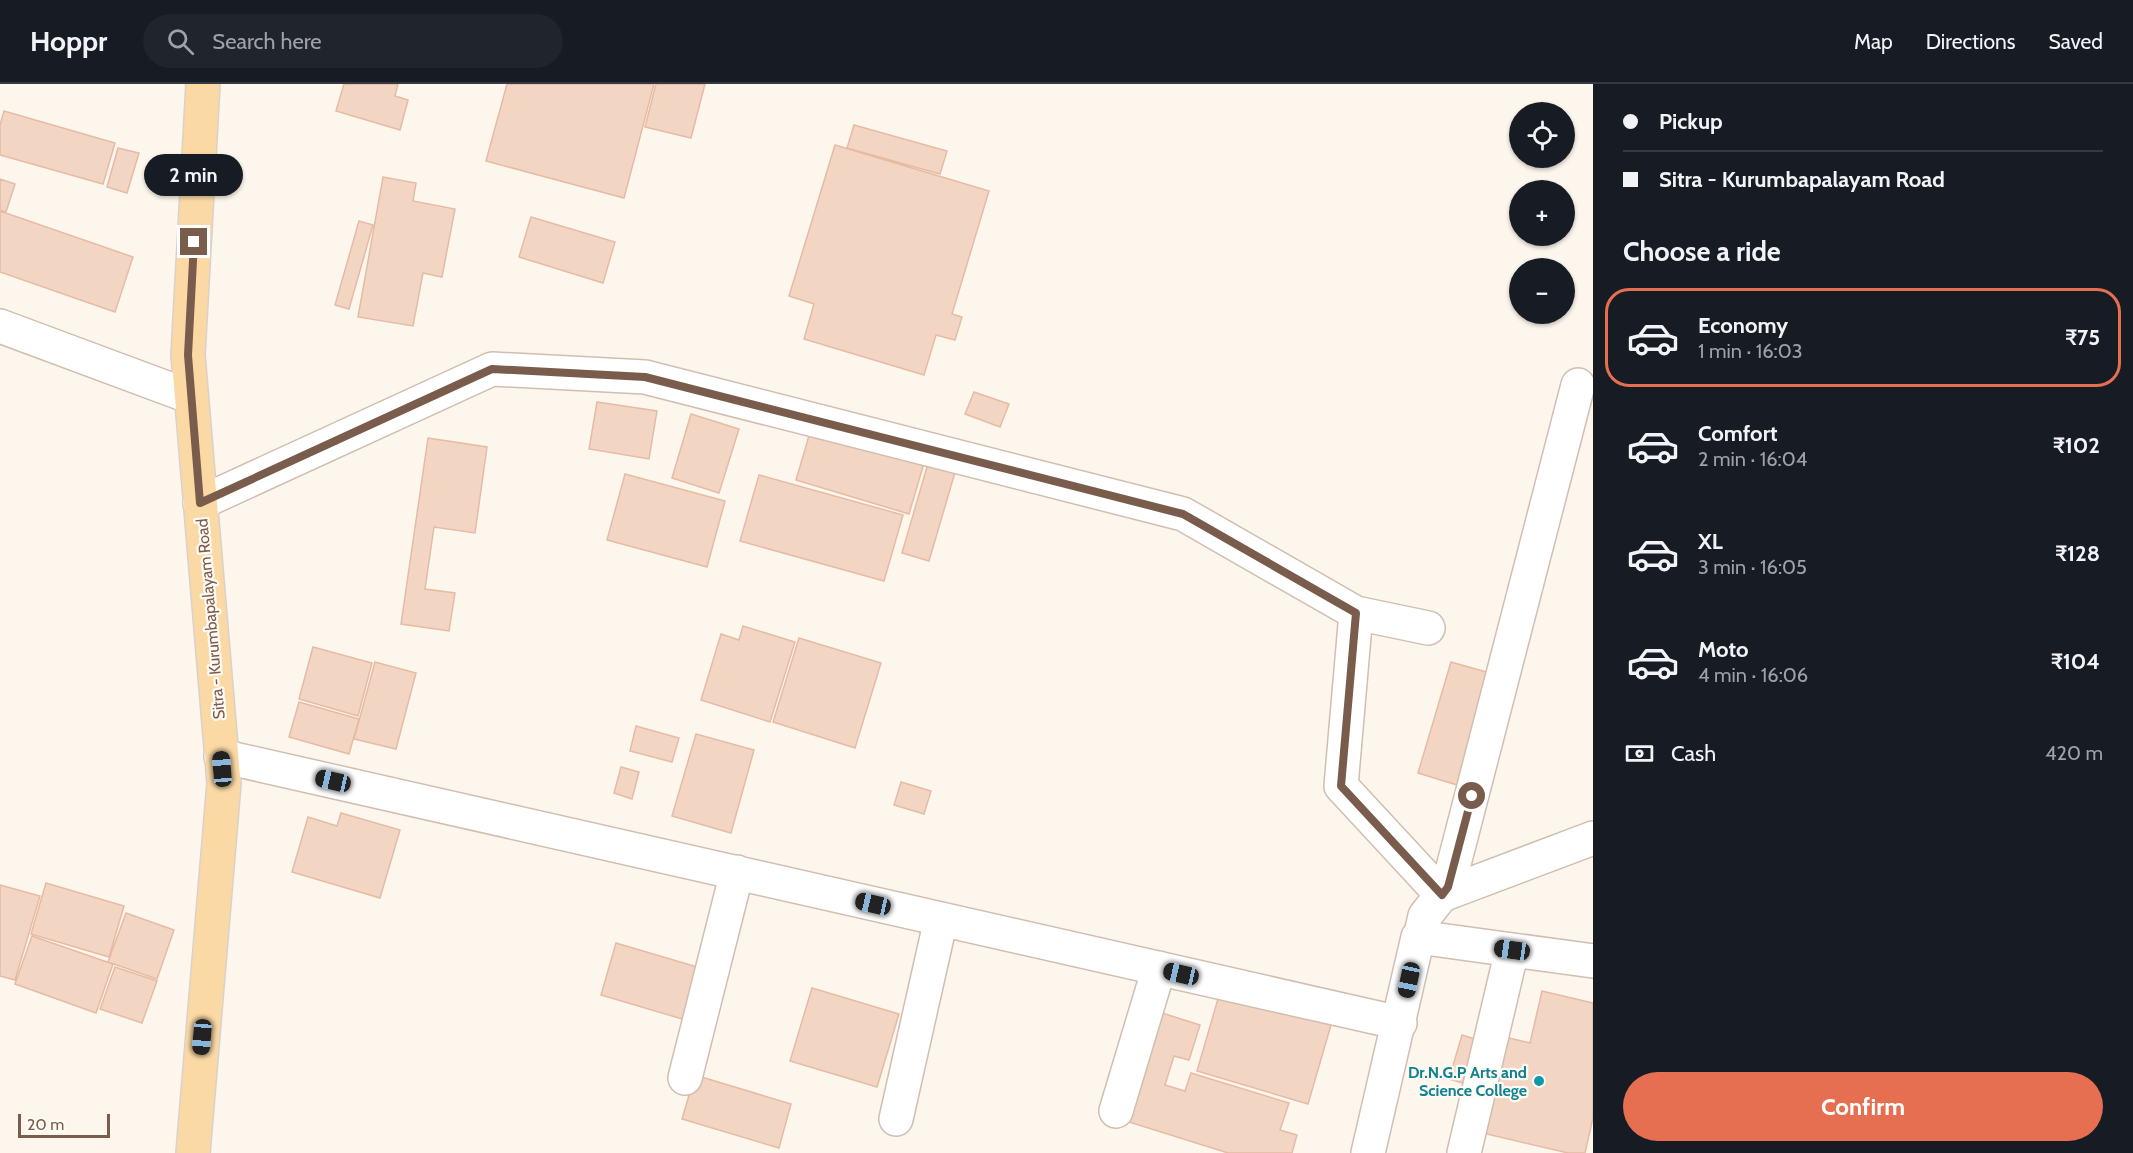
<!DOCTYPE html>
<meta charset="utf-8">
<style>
body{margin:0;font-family:Cabin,sans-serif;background:#20242c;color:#f1f3f6;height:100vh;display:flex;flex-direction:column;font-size:22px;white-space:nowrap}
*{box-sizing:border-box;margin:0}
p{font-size:20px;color:#9ea1a6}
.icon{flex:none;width:33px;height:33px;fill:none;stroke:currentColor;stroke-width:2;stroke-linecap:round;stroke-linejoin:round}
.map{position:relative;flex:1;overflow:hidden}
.side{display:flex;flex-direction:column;background:#171b24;width:540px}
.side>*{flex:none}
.top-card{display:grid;align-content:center;height:132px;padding:0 30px;background:#171b24}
.fabs{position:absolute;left:1509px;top:18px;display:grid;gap:12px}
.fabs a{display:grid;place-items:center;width:66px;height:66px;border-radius:50%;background:#171b24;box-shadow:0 2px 4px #0004;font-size:30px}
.scale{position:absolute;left:18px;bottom:15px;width:92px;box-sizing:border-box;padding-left:6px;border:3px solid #7a5c4d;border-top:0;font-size:16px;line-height:21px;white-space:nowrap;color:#7a5c4d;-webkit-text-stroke:4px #fffaf3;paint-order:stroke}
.end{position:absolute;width:27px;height:27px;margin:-14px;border:8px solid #7a5c4d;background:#fff;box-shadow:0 0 0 3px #fff}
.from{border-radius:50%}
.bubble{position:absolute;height:42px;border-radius:21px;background:#171b24;box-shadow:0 2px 4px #0004;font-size:20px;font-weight:800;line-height:42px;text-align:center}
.car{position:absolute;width:18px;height:36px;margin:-18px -9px;border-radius:8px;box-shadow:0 0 4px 2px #0007;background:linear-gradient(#222 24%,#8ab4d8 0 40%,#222 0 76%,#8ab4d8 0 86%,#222 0)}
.top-card b{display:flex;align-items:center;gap:21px;height:57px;font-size:22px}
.top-card b+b{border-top:2px solid #363941}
.top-card i{width:15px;height:15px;background:#f1f3f6}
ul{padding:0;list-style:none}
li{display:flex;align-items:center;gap:18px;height:99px;margin:0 12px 9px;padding:0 18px;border:3px solid transparent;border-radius:24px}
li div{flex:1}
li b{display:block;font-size:22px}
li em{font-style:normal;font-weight:800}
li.on{border-color:#e76f51}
li>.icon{width:54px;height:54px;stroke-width:1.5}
h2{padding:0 30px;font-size:27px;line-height:72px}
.pay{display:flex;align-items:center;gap:15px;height:66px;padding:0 30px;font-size:22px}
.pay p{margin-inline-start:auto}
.cta{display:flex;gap:12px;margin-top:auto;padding:12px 30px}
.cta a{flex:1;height:69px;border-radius:36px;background:#e76f51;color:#fff;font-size:24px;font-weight:800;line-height:69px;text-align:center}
header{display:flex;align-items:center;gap:36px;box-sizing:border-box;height:84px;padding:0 30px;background:#171b24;border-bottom:2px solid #363941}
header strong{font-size:28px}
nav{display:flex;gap:33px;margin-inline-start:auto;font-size:21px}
.search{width:420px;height:54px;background:#20242c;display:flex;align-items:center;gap:15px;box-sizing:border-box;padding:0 21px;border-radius:33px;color:#9ea1a6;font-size:22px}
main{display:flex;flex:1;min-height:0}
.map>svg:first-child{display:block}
.building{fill:#f3d5c3;stroke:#e6bba3;stroke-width:1.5}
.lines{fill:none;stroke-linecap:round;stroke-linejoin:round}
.minor-casing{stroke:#d1beb0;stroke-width:36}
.primary-casing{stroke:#dad1cd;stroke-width:36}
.minor{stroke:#fff;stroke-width:33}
.primary{stroke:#fbd9a5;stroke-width:33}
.route{stroke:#7a5c4d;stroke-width:8}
.culture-dot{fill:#0f9aa8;stroke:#fffaf3;stroke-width:2}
.labels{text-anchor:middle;stroke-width:4.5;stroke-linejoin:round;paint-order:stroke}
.street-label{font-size:16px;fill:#7a5c4d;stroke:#fffaf3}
.culture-label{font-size:16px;font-weight:bold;fill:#0d838f;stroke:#fffaf3;text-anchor:end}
</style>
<header>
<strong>Hoppr</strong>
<div class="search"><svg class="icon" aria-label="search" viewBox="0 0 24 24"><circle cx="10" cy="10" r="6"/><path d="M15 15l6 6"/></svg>Search here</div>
<nav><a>Map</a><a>Directions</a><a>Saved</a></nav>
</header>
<main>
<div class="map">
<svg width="1593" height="1069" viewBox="0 0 1593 1069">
<rect width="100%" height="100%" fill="#fdf6ec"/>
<!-- building -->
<path class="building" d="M344,0H398L395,12L408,16L400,46L336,27Z
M507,0H654L624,114L486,77Z
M656,0H705L691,54L645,43Z
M4,27L115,59L103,100L0,71V41Z
M854,41L947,67L940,90L847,64Z
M835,61L989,107L952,230L962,233L955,256L936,251L924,291L804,255L814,220L789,212Z
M118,64L139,69L127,109L107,103Z
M383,93L416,99L413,117L455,125L442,193L423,189L413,242L358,233Z
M0,95L15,100L6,128L0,126Z
M0,127L133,173L115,228L0,188Z
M531,133L615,158L603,199L519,173Z
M359,137L373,141L349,225L335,221Z
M974,308L1009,320L1000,343L965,330Z
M597,318L657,327L649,375L589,365Z
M691,330L739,345L719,409L672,394Z
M811,345L924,379L909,430L796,396Z
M428,354L487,363L475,449L434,443L425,505L455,509L449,547L401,540Z
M929,376L956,385L929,477L902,469Z
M625,390L725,417L707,483L607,456Z
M759,391L903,431L884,497L740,457Z
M743,542L795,558L770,638L701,616L721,550L739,556Z
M799,554L881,579L855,664L773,638Z
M313,563L372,579L358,632L299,615Z
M375,578L416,589L396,665L354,655Z
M1451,578L1490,589L1457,701L1418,689Z
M299,618L359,635L349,670L289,653Z
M636,642L679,654L672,678L630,667Z
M696,650L754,666L731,749L672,732Z
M621,683L639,688L632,715L614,709Z
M901,698L931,707L924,730L894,721Z
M341,729L400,746L380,814L292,788L308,733L337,742Z
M46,799L124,822L109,873L31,850Z
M0,801L40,812L15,896L0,892Z
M126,829L174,846L157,895L108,878Z
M32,852L113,880L96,929L15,900Z
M616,859L704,885L689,937L601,911Z
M115,883L157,897L142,939L100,925Z
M812,904L899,930L877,1003L790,977Z
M1542,907L1593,919V1034L1585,1069H1568L1474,1047L1496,951L1530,959Z
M1220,908L1331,941L1308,1020L1197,987Z
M1159,928L1200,941L1189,976L1174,972L1165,1001L1185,1007L1191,989L1289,1019L1280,1046L1297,1051L1292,1069H1228L1126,1037Z
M1462,951L1488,959L1476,1003L1449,995Z
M695,991L791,1020L779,1064L682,1035Z"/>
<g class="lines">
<!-- minor casing -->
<g class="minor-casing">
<path id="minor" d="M0,242L191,313
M200,419L492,285L645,293L1183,430L1356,529L1428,544
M1356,529L1341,702L1442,811L1593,754
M221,672L1400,939
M1420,854L1425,832L1448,803L1578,301
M685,994L737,788
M1116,1027L1159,884
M896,1035L941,835
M1368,1069L1418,853L1593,877
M1464,1069L1512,866"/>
</g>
<!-- primary casing -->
<g class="primary-casing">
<path id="primary" d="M193,1069L224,699L188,271L203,0"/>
</g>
<!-- minor -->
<use href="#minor" class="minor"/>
<!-- primary -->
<use href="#primary" class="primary"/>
</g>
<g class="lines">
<!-- route -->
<path class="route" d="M194,158L188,271L200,419L492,285L645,293L1183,430L1356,529L1341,702L1442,811L1448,803L1472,712"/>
</g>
<!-- markers -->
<circle class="culture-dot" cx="1539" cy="997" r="6"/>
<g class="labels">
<!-- street labels -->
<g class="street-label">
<text transform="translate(210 535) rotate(-95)" y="6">Sitra - Kurumbapalayam Road</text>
</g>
<!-- culture labels -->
<g class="culture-label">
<text x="1527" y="994">Dr.N.G.P Arts and<tspan x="1527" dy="18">Science College</tspan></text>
</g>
</g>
</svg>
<div class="fabs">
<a><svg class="icon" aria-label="locate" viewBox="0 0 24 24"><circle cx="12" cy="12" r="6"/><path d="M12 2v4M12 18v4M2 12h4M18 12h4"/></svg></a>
<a>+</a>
<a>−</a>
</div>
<div class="scale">20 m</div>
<i class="end from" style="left:1472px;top:712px"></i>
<i class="end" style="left:194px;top:158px"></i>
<div class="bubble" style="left:144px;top:70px;width:99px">2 min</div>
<i class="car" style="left:222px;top:685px;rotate:355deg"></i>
<i class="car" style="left:333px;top:697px;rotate:283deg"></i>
<i class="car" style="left:873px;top:820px;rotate:283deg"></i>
<i class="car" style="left:1512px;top:866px;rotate:278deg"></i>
<i class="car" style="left:1181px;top:890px;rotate:283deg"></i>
<i class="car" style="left:1409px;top:896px;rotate:192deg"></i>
<i class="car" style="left:202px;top:953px;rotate:185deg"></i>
</div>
<section class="side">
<div class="top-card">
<b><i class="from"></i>Pickup</b>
<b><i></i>Sitra - Kurumbapalayam Road</b>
</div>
<h2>Choose a ride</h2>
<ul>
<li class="on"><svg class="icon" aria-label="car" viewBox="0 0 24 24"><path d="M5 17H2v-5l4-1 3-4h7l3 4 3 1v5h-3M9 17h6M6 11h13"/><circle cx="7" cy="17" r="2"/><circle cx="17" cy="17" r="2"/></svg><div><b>Economy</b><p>1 min · 16:03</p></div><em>₹75</em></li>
<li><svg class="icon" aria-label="car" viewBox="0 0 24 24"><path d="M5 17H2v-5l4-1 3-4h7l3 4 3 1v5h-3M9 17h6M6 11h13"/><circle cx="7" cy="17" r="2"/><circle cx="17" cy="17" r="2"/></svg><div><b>Comfort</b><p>2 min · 16:04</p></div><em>₹102</em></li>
<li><svg class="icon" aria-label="car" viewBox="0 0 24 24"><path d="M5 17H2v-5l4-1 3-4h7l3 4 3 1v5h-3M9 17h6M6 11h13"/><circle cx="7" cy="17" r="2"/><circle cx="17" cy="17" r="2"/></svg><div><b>XL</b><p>3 min · 16:05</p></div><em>₹128</em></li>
<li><svg class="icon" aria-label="car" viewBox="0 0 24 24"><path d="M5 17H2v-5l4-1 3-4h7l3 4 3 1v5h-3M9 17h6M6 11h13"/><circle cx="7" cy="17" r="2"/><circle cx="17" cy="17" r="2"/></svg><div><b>Moto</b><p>4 min · 16:06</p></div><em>₹104</em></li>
</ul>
<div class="pay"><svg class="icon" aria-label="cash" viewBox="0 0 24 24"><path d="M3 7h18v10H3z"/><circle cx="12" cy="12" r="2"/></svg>Cash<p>420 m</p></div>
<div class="cta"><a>Confirm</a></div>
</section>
</main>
